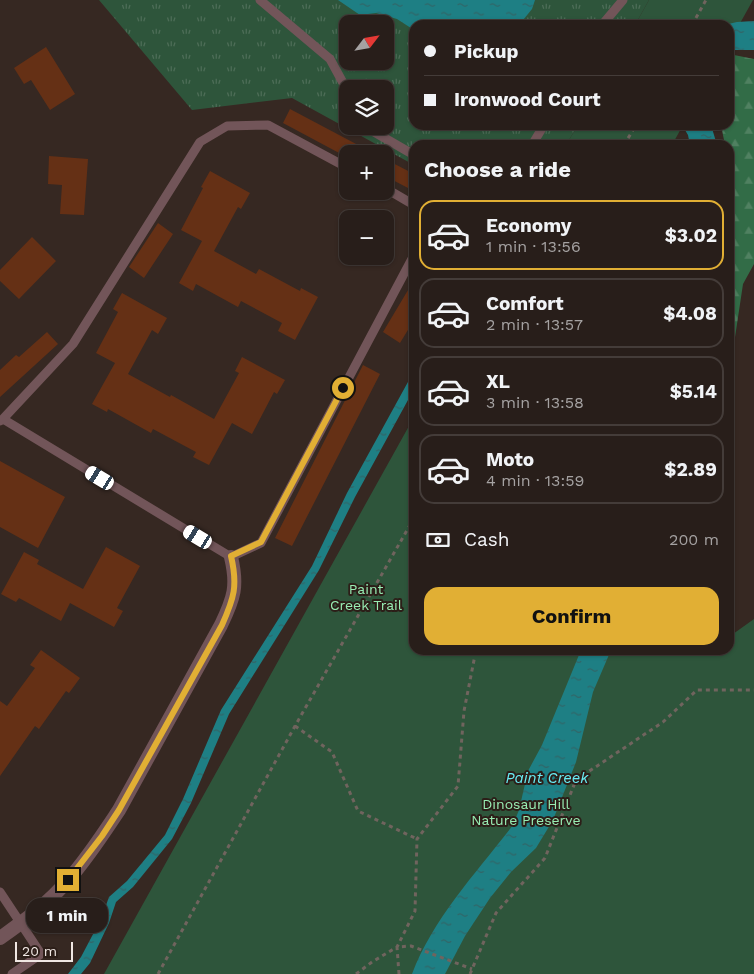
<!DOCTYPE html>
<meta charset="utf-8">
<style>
body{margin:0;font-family:"Work Sans",sans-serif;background:#342b27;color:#f1f3f6;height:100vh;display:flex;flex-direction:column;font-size:19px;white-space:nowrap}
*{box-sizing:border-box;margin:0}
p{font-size:16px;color:#a5a2a2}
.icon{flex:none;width:28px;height:28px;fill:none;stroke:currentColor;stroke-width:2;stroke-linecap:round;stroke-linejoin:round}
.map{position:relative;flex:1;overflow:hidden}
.panel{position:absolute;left:409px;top:140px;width:325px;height:515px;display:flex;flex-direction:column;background:#281e1a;border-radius:15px;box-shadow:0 1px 4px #0004,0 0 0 1px #443c39}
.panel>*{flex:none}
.top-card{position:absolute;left:409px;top:20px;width:325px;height:110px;border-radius:15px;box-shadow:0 1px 4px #0004,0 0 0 1px #443c39;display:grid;align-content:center;height:110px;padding:0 15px;background:#281e1a}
.needle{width:32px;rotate:59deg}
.controls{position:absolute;left:339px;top:15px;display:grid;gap:10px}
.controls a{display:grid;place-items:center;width:55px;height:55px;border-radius:10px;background:#281e1a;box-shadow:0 1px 4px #0004,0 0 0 1px #443c39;font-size:25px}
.scale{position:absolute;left:15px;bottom:12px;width:58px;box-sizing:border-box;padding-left:5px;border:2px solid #f0e7e3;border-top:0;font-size:14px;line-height:18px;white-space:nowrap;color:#f0e7e3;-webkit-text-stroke:4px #2c1e18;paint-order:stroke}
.end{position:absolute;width:22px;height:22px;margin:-11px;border:6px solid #e1af34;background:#111;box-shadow:0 0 0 2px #111}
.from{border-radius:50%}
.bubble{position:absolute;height:35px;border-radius:15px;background:#281e1a;box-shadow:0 1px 4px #0004,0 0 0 1px #443c39;font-size:16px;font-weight:700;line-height:35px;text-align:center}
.car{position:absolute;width:15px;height:30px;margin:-15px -8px;border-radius:6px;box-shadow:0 0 4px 1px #0007;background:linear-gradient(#fff 24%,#345 0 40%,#fff 0 76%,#345 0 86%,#fff 0)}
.top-card b{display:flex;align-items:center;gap:18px;height:48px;font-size:19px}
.top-card b+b{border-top:1px solid #443c39}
.top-card i{width:12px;height:12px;background:#f1f3f6}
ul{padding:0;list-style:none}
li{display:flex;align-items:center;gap:15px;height:70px;margin:0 10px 8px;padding:0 5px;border:2px solid #443c39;border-radius:15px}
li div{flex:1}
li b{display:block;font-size:19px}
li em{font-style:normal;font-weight:700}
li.active{border-color:#e1af34}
li>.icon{width:45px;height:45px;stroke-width:1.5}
h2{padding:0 15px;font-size:22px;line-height:60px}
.pay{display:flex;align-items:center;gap:12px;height:55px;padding:0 15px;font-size:19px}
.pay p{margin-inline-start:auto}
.cta{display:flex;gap:10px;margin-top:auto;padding:10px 15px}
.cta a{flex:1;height:58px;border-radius:15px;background:#e1af34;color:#111;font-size:20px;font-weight:700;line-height:58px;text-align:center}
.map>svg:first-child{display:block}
.grass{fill:url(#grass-tufts);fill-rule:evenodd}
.forest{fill:url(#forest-firs)}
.green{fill:#2e553b}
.water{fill:url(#water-ripples)}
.building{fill:#653015}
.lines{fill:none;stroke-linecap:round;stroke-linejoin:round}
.path{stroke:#70645e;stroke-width:3;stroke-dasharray:4 4;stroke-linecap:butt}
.service{stroke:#725559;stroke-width:9}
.minor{stroke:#725559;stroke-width:14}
.route{stroke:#e1af34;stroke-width:6}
.labels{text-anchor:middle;stroke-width:4;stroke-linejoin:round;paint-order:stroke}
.park-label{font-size:14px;fill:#98edb3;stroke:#2c1e18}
.water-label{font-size:15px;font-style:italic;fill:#69ecf3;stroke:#2c1e18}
</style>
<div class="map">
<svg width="754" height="974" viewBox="0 0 754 974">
<defs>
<pattern id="grass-tufts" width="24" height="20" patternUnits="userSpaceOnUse" patternTransform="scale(1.25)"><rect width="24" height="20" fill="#2e553b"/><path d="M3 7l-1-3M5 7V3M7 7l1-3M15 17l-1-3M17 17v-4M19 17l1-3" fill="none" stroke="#4d6d57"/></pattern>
<pattern id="forest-firs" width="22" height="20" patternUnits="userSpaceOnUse" patternTransform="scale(1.25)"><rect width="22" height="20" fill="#326c47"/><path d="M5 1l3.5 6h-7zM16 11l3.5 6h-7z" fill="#508161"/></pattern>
<pattern id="water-ripples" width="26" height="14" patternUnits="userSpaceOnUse" patternTransform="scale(1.25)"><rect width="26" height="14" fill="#1e7f84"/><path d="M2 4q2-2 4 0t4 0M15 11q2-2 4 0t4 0" fill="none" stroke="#316567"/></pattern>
</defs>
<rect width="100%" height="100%" fill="#362822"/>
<!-- grass -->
<path class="grass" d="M99,0H649L635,25H414V125H578L566,145H414V165L292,98L192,110ZM348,24H385V61H348ZM348,89H385V126H348Z"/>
<!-- forest -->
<path class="forest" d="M729,54L754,59V264L743,284L729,377V145H725L721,125H729Z"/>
<!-- green -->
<path class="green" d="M649,0H753L729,43V25H635Z
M578,125H683L672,145H566Z
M414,417V650H729V627L733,634L754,619V974H104Z"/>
<!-- water -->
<path class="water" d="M338,0H535L532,9L519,25H414V30L397,19L376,13L360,15Z
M754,21V50H729V25H724L737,22Z
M682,125H711L717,145H690L688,135Z
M414,371V389L355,497L319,570L229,714L191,803L172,839L133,887L116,902L109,923L90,963L81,974H68L81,957L101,919L109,897L127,881L165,835L183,799L221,710L312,566L347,493Z
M581,650H611L593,692L576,762L553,820L536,848L511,872L490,898L465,936L445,974H412C433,918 477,872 513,825L519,810L528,771L542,745Z"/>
<!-- building -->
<path class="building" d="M46,47L75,94L50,110L31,80L24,84L14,68Z
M290,109L375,154H341L283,123Z
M49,156L88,159L84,215L60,214L62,185L48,184Z
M385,159L414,174L408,188L385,176Z
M210,171L250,193L241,209L238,207L214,251L256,274L259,269L300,291L301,288L318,297L295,340L278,331L282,323L241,301L238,307L196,284L193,291L179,283L202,241L181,230L203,188L201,187Z
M158,223L173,234L144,278L129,267Z
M32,237L56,261L19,299L0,281V270Z
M414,280V320L400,343L383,332Z
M122,293L167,318L158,334L152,330L128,374L170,397L171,395L214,419L239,373L235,371L242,357L285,380L277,394L274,392L252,434L232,423L209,465L193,457L196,452L153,429L151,433L108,409L107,412L92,404L115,363L96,353L118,312L113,309Z
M47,332L58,344L0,397V370L16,355L19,357Z
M363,365L380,374L292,546L275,538Z
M0,461L65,497L38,548L0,527Z
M106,547L140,566L117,608L123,611L114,627L70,603L61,621L19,598L16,602L1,594L24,552L39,560L37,564L83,589Z
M41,650L80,678L69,693L66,691L39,729L35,726L0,776V701L7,706L35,668L30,665Z"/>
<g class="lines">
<!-- path -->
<path class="path" d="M692,25L706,0
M624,145L636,125
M295,726L332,752L358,811L417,839
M158,974L295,726L414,518
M356,974L372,962L397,947L415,911L417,839L458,786L464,711L476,650
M399,974L397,947L411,946L472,969
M470,974L496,913L545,858L576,780L663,722L697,690H754"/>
<!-- service -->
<path class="service" d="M260,0L330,59L348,92
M602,25L623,0
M367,126L369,129L414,155
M532,145L544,125
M385,188L414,205
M3,419L73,344L200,142L227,126L268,125L348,168
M0,421L3,419L231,557L261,543L414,255
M0,892L41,954L12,974"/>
<!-- minor -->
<path class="minor" d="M0,938C24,921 49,903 68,880C87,859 103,834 119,810L221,625C234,598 238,586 231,557"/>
</g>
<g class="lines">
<!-- route -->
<path class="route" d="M68,880L102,836L119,810L222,625C234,598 238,586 231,556L261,542L343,388"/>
</g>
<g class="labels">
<!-- park labels -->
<g class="park-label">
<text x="366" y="594">Paint<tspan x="366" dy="16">Creek Trail</tspan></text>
<text x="526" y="809">Dinosaur Hill<tspan x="526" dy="16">Nature Preserve</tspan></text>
</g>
<!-- water labels -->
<g class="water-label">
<text x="547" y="783">Paint Creek</text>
</g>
</g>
</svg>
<div class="controls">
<a><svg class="needle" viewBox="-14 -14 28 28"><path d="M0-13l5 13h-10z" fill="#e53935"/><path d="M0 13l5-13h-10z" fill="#a5a2a2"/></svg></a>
<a><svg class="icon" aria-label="layers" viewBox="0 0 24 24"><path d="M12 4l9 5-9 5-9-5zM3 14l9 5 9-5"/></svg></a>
<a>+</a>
<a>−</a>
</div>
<div class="scale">20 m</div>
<i class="end from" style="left:343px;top:388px"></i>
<i class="end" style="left:68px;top:880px"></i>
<div class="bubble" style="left:26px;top:898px;width:82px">1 min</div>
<i class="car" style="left:100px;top:478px;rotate:301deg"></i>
<i class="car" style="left:198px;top:537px;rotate:301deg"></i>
<div class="top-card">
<b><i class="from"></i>Pickup</b>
<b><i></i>Ironwood Court</b>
</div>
<section class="panel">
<h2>Choose a ride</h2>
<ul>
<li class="active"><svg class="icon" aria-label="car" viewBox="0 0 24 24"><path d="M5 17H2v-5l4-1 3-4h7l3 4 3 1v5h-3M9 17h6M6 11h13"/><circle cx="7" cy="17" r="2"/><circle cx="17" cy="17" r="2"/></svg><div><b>Economy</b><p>1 min · 13:56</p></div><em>$3.02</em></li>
<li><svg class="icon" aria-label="car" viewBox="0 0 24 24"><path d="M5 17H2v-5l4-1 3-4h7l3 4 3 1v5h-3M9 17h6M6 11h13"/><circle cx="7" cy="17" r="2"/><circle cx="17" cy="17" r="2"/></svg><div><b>Comfort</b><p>2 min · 13:57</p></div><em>$4.08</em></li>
<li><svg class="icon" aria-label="car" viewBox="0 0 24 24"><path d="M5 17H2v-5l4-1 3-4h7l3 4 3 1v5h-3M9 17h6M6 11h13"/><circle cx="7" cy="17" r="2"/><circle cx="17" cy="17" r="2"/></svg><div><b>XL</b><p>3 min · 13:58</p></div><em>$5.14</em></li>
<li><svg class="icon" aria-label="car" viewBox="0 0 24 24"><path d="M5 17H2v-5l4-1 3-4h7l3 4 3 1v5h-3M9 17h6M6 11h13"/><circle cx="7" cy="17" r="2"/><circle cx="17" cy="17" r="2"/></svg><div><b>Moto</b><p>4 min · 13:59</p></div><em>$2.89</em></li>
</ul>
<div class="pay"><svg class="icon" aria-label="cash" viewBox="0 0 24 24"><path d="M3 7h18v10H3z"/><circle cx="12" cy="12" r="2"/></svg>Cash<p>200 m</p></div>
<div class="cta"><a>Confirm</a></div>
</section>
</div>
